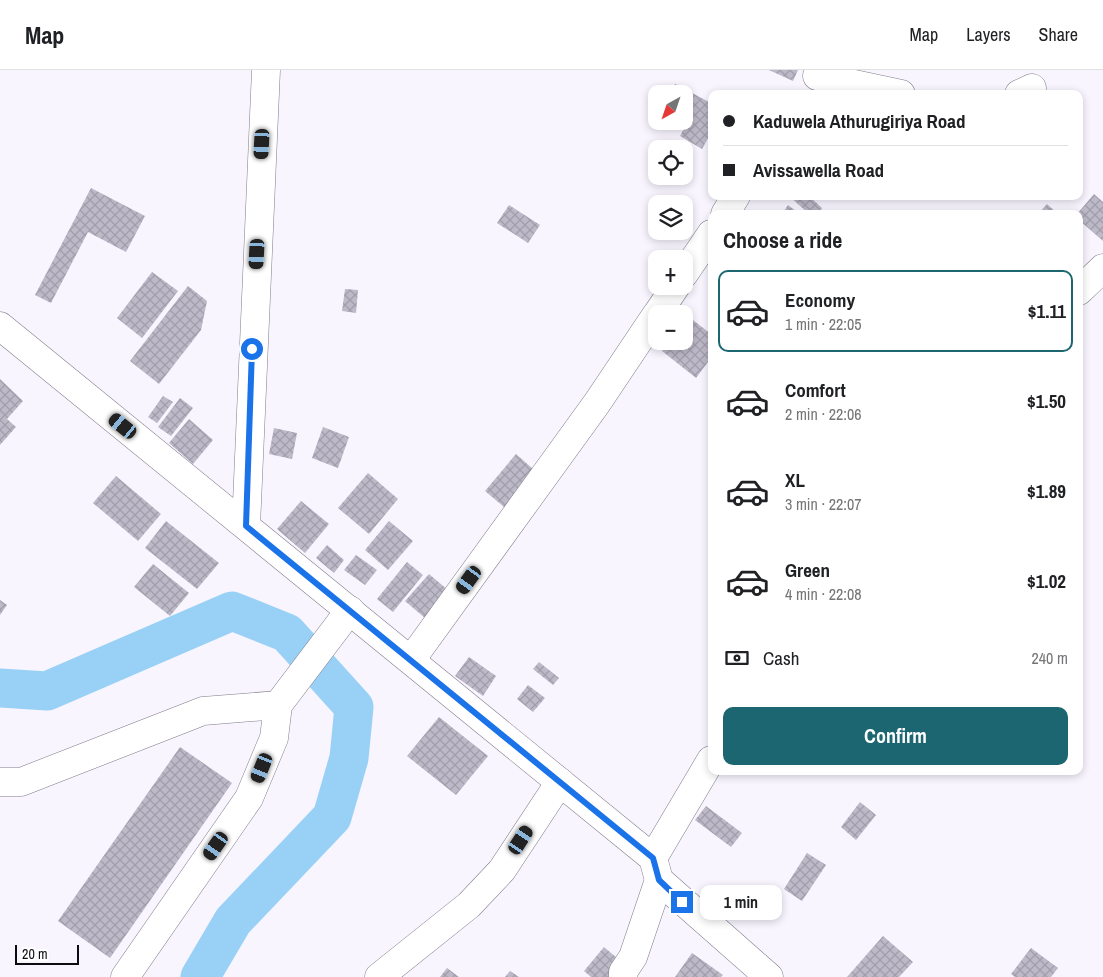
<!DOCTYPE html>
<meta charset="utf-8">
<style>
body{margin:0;font-family:"Archivo Narrow",sans-serif;background:#f2f2f2;color:#202124;height:100vh;display:flex;flex-direction:column;font-size:19px;white-space:nowrap}
*{box-sizing:border-box;margin:0}
p{font-size:16px;color:#757577}
.icon{flex:none;width:28px;height:28px;fill:none;stroke:currentColor;stroke-width:2;stroke-linecap:round;stroke-linejoin:round}
.map{position:relative;flex:1;overflow:hidden}
.sheet{position:absolute;left:708px;top:140px;width:375px;height:565px;display:flex;flex-direction:column;background:#fff;border-radius:10px;box-shadow:0 2px 8px #0003}
.sheet>*{flex:none}
.top-card{position:absolute;left:708px;top:20px;width:375px;height:110px;border-radius:10px;box-shadow:0 2px 8px #0003;display:grid;align-content:center;height:110px;padding:0 15px;background:#fff}
.needle{width:32px;rotate:220deg}
.tools{position:absolute;left:648px;top:15px;display:grid;gap:10px}
.tools a{display:grid;place-items:center;width:45px;height:45px;border-radius:10px;background:#fff;box-shadow:0 2px 8px #0003;font-size:25px}
.scale{position:absolute;left:15px;bottom:12px;width:64px;box-sizing:border-box;padding-left:5px;border:2px solid #0d0b10;border-top:0;font-size:14px;line-height:18px;white-space:nowrap;color:#0d0b10;-webkit-text-stroke:4px #fff;paint-order:stroke}
.end{position:absolute;width:22px;height:22px;margin:-11px;border:6px solid #1a73e8;background:#fff;box-shadow:0 0 0 2px #fff}
.from{border-radius:50%}
.bubble{position:absolute;height:35px;border-radius:10px;background:#fff;box-shadow:0 2px 8px #0003;font-size:16px;font-weight:700;line-height:35px;text-align:center}
.car{position:absolute;width:15px;height:30px;margin:-15px -8px;border-radius:6px;box-shadow:0 0 4px 1px #0007;background:linear-gradient(#222 24%,#8ab4d8 0 40%,#222 0 76%,#8ab4d8 0 86%,#222 0)}
.top-card b{display:flex;align-items:center;gap:18px;height:48px;font-size:19px}
.top-card b+b{border-top:1px solid #e0e0e0}
.top-card i{width:12px;height:12px;background:#202124}
ul{padding:0;list-style:none}
li{display:flex;align-items:center;gap:15px;height:82px;margin:0 10px 8px;padding:0 5px;border:2px solid transparent;border-radius:10px}
li div{flex:1}
li b{display:block;font-size:19px}
li em{font-style:normal;font-weight:700}
li.active{border-color:#1c6672}
li>.icon{width:45px;height:45px;stroke-width:1.5}
h2{padding:0 15px;font-size:22px;line-height:60px}
.pay{display:flex;align-items:center;gap:12px;height:55px;padding:0 15px;font-size:19px}
.pay p{margin-inline-start:auto}
.button{display:flex;gap:10px;margin-top:auto;padding:10px 15px}
.button a{flex:1;height:58px;border-radius:10px;background:#1c6672;color:#fff;font-size:20px;font-weight:700;line-height:58px;text-align:center}
header{display:flex;align-items:center;gap:30px;box-sizing:border-box;height:70px;padding:0 25px;background:#fff;border-bottom:1px solid #e0e0e0}
header strong{font-size:24px}
nav{display:flex;gap:28px;margin-inline-start:auto;font-size:18px}
.map>svg:first-child{display:block}
.lines{fill:none;stroke-linecap:round;stroke-linejoin:round}
.river{stroke:#99d1f6;stroke-width:39}
.building{fill:url(#building-cross-hatch)}
.minor-casing{stroke:#807c8a;stroke-width:29}
.major-casing{stroke:#807c8a;stroke-width:29}
.minor{stroke:#fff;stroke-width:28}
.major{stroke:#fff;stroke-width:28}
.route{stroke:#1a73e8;stroke-width:6}
</style>
<header>
<strong>Map</strong>
<nav><a>Map</a><a>Layers</a><a>Share</a></nav>
</header>
<div class="map">
<svg width="1103" height="907" viewBox="0 0 1103 907">
<defs>
<pattern id="building-cross-hatch" width="8" height="8" patternUnits="userSpaceOnUse" patternTransform="scale(1.25)"><rect width="8" height="8" fill="#bdb9c8"/><path d="M0 0l8 8M0 8l8-8" fill="none" stroke="#a19eab"/></pattern>
</defs>
<rect width="100%" height="100%" fill="#f8f5ff"/>
<g class="lines">
<!-- river -->
<path class="river" d="M0,618L47,621L232,541L287,563L354,637L349,688L332,747L233,851L200,907"/>
</g>
<!-- building -->
<path class="building" d="M769,0H798L793,11Z
M675,14L711,33V63L702,79L680,66L686,55L680,51H684V24H670Z
M91,118L145,146L126,182L88,162L51,233L35,225Z
M1094,124L1103,132V171L1079,150L1077,144Z
M789,126H809L822,138L817,144H809Z
M1047,134L1058,144H1038Z
M509,135L540,155L528,173L497,153Z
M788,135L800,144H782Z
M152,202L178,221L142,268L117,248Z
M188,216L207,231L201,260L159,314L130,291Z
M345,219L358,220L356,243L342,241Z
M689,247L711,264V288L696,308L662,281L670,271H684V254Z
M0,309L23,331L7,349L16,357L0,375Z
M163,326L173,332L157,353L148,347Z
M180,328L193,338L171,366L158,357Z
M189,349L213,370L193,394L169,373Z
M323,357L349,367L338,398L312,388Z
M274,358L297,363L292,389L269,384Z
M516,384L541,406L510,442L485,421Z
M368,403L398,429L369,464L338,438Z
M116,406L161,444L138,471L93,433Z
M301,431L329,454L305,483L277,459Z
M166,451L219,493L197,519L145,478Z
M389,451L413,471L388,500L365,480Z
M327,475L344,490L334,503L316,488Z
M356,485L377,500L365,515L344,500Z
M407,492L423,505L393,542L377,529Z
M153,494L189,523L170,546L134,517Z
M429,504L455,526L432,554L405,531Z
M0,530L7,535L0,545Z
M469,587L496,606L483,626L455,606Z
M539,592L559,608L553,615L533,599Z
M528,615L545,628L533,642L517,629Z
M439,647L488,686L456,725L407,686Z
M180,677L232,713L110,888L58,851Z
M860,732L876,745L856,770L841,757Z
M706,736L742,763L731,777L695,750Z
M807,783L826,795L802,831L784,819Z
M883,866L913,892L899,907H847Z
M604,877L624,894L612,907H591L584,901Z
M1031,878L1058,898L1051,907H1015L1011,904Z
M692,883L723,905L721,907H675Z
M447,898L459,907H440Z
M510,901L519,907H505Z"/>
<g class="lines">
<!-- minor casing -->
<g class="minor-casing">
<path id="minor" d="M817,6L901,24
M1019,24L1032,18
M725,144L736,126
M684,204L711,164
M1079,221L1103,198
M657,244L676,216
M411,590L597,333L656,245
M0,712H21L203,641L278,635
M653,788L711,690
M125,907L249,728L274,668L278,635L350,540
M379,907L469,835L502,800L560,712
M623,907V902L633,887L659,810"/>
</g>
<!-- major casing -->
<g class="major-casing">
<path id="major" d="M0,256L653,788L659,810L769,907
M246,456L266,0"/>
</g>
<!-- minor -->
<use href="#minor" class="minor"/>
<!-- major -->
<use href="#major" class="major"/>
</g>
<g class="lines">
<!-- route -->
<path class="route" d="M252,279L246,456L653,788L659,810L682,832"/>
</g>
</svg>
<div class="tools">
<a><svg class="needle" viewBox="-14 -14 28 28"><path d="M0-13l5 13h-10z" fill="#e53935"/><path d="M0 13l5-13h-10z" fill="#757577"/></svg></a>
<a><svg class="icon" aria-label="locate" viewBox="0 0 24 24"><circle cx="12" cy="12" r="6"/><path d="M12 2v4M12 18v4M2 12h4M18 12h4"/></svg></a>
<a><svg class="icon" aria-label="layers" viewBox="0 0 24 24"><path d="M12 4l9 5-9 5-9-5zM3 14l9 5 9-5"/></svg></a>
<a>+</a>
<a>−</a>
</div>
<div class="scale">20 m</div>
<i class="end from" style="left:252px;top:279px"></i>
<i class="end" style="left:682px;top:832px"></i>
<div class="bubble" style="left:700px;top:815px;width:82px">1 min</div>
<i class="car" style="left:262px;top:74px;rotate:183deg"></i>
<i class="car" style="left:257px;top:184px;rotate:183deg"></i>
<i class="car" style="left:123px;top:356px;rotate:309deg"></i>
<i class="car" style="left:469px;top:510px;rotate:216deg"></i>
<i class="car" style="left:262px;top:698px;rotate:202deg"></i>
<i class="car" style="left:521px;top:770px;rotate:33deg"></i>
<i class="car" style="left:216px;top:776px;rotate:215deg"></i>
<div class="top-card">
<b><i class="from"></i>Kaduwela Athurugiriya Road</b>
<b><i></i>Avissawella Road</b>
</div>
<section class="sheet">
<h2>Choose a ride</h2>
<ul>
<li class="active"><svg class="icon" aria-label="car" viewBox="0 0 24 24"><path d="M5 17H2v-5l4-1 3-4h7l3 4 3 1v5h-3M9 17h6M6 11h13"/><circle cx="7" cy="17" r="2"/><circle cx="17" cy="17" r="2"/></svg><div><b>Economy</b><p>1 min · 22:05</p></div><em>$1.11</em></li>
<li><svg class="icon" aria-label="car" viewBox="0 0 24 24"><path d="M5 17H2v-5l4-1 3-4h7l3 4 3 1v5h-3M9 17h6M6 11h13"/><circle cx="7" cy="17" r="2"/><circle cx="17" cy="17" r="2"/></svg><div><b>Comfort</b><p>2 min · 22:06</p></div><em>$1.50</em></li>
<li><svg class="icon" aria-label="car" viewBox="0 0 24 24"><path d="M5 17H2v-5l4-1 3-4h7l3 4 3 1v5h-3M9 17h6M6 11h13"/><circle cx="7" cy="17" r="2"/><circle cx="17" cy="17" r="2"/></svg><div><b>XL</b><p>3 min · 22:07</p></div><em>$1.89</em></li>
<li><svg class="icon" aria-label="car" viewBox="0 0 24 24"><path d="M5 17H2v-5l4-1 3-4h7l3 4 3 1v5h-3M9 17h6M6 11h13"/><circle cx="7" cy="17" r="2"/><circle cx="17" cy="17" r="2"/></svg><div><b>Green</b><p>4 min · 22:08</p></div><em>$1.02</em></li>
</ul>
<div class="pay"><svg class="icon" aria-label="cash" viewBox="0 0 24 24"><path d="M3 7h18v10H3z"/><circle cx="12" cy="12" r="2"/></svg>Cash<p>240 m</p></div>
<div class="button"><a>Confirm</a></div>
</section>
</div>
